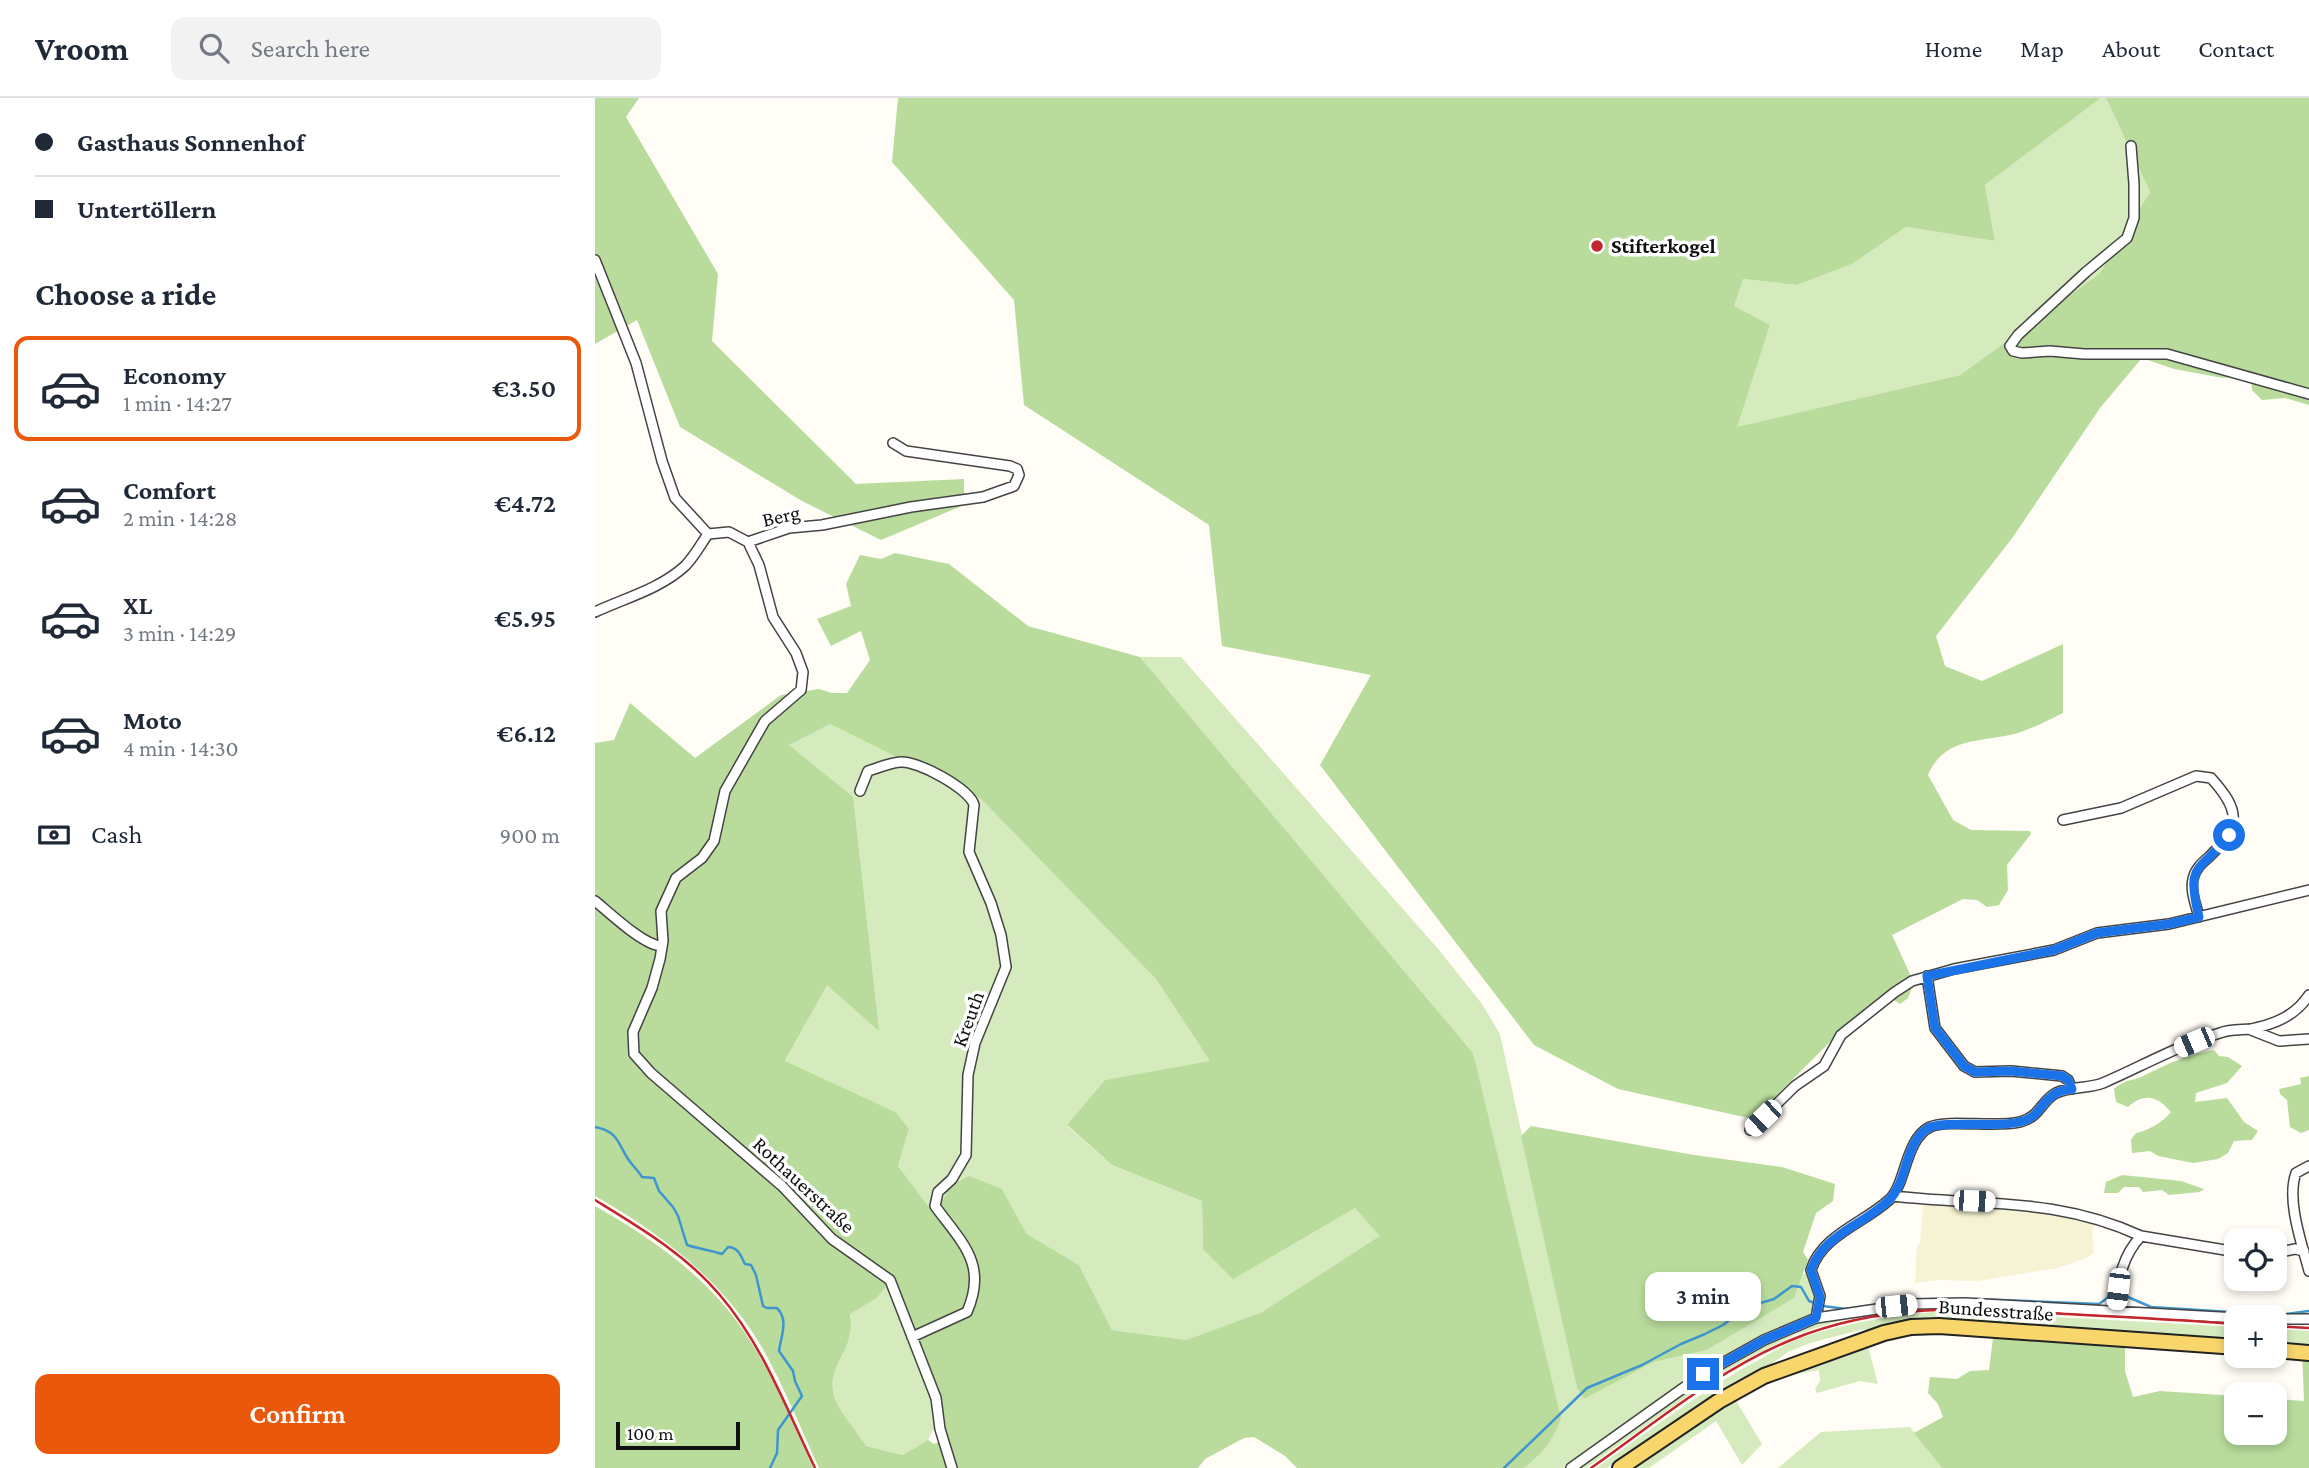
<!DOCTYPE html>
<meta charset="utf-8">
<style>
body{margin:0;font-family:"Crimson Pro",serif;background:#f2f2f3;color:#1f2937;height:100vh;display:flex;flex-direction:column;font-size:26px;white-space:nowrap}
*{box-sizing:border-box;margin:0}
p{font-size:23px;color:#747a83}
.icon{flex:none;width:38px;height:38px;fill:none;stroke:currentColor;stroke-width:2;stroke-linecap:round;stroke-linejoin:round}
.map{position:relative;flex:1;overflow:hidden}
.sheet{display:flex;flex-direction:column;background:#fff;width:595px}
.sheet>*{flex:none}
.banner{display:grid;align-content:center;height:154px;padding:0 35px;background:#fff}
.buttons{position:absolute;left:1629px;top:1130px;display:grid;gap:14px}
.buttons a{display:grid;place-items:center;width:63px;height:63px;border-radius:14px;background:#fff;box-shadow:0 4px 10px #0003;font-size:35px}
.scale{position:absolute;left:21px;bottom:18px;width:124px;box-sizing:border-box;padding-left:7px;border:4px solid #111;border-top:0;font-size:19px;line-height:24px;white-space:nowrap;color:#111;-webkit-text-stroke:5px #fff;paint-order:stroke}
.end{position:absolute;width:32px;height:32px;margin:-16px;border:9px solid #1a73e8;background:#fff;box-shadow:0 0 0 4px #fff}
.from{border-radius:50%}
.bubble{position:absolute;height:49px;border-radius:14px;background:#fff;box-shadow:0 4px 10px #0003;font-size:23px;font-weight:600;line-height:49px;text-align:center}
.car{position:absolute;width:21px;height:42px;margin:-21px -10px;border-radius:9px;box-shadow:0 0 5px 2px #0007;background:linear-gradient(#fff 24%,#345 0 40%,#fff 0 76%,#345 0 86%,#fff 0)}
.banner b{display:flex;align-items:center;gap:24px;height:66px;font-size:26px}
.banner b+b{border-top:2px solid #e0e1e3}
.banner i{width:18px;height:18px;background:#1f2937}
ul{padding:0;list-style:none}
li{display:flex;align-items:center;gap:21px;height:105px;margin:0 14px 10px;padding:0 21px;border:4px solid transparent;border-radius:14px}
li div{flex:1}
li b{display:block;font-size:26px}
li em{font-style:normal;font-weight:600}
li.selected{border-color:#ea580c}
li>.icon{width:63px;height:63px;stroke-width:1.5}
h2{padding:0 35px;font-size:32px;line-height:84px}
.pay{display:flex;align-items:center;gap:18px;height:77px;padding:0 35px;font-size:26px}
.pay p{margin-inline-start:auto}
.primary-button{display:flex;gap:14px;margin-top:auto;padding:14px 35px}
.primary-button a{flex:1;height:80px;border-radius:14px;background:#ea580c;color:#fff;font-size:28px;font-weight:600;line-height:80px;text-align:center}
header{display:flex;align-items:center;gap:42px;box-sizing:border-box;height:98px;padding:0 35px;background:#fff;border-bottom:2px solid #e0e1e3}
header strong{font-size:33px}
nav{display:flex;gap:38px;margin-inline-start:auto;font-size:24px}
.search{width:490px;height:63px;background:#f2f2f3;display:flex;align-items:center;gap:18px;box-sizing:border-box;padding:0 24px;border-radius:14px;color:#747a83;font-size:26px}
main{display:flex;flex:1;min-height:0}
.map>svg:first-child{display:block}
.farmland{fill:#f6f3d4}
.green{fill:#d5ebbd}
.forest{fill:#b9dc9c;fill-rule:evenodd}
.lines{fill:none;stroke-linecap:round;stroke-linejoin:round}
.stream{stroke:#3f96cf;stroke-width:2.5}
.minor-casing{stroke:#444;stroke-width:12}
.primary-casing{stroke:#222;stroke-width:18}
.minor{stroke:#fff;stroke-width:9}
.primary{stroke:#f9d66b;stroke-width:14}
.rail{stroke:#c4262e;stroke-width:2.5}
.route{stroke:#1a73e8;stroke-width:9}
.poi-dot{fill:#c4262e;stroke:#fff;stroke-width:2.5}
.labels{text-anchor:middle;stroke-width:7;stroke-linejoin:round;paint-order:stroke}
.poi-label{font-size:21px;font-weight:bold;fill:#111;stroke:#fff;text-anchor:start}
.street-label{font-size:21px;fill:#111;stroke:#fff}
</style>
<header>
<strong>Vroom</strong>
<div class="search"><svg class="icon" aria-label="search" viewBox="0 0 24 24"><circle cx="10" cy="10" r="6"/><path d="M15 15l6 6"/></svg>Search here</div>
<nav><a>Home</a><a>Map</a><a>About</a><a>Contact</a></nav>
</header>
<main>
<section class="sheet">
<div class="banner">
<b><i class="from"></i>Gasthaus Sonnenhof</b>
<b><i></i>Untertöllern</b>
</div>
<h2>Choose a ride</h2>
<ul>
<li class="selected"><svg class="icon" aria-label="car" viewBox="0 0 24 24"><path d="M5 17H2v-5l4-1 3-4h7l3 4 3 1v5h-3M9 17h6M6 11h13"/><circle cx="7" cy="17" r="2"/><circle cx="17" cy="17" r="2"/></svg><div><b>Economy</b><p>1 min · 14:27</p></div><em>€3.50</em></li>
<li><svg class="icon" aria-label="car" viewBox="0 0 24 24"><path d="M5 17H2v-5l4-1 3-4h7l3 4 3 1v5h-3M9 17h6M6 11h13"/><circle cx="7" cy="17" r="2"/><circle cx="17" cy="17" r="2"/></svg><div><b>Comfort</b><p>2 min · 14:28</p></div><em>€4.72</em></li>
<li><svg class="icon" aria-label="car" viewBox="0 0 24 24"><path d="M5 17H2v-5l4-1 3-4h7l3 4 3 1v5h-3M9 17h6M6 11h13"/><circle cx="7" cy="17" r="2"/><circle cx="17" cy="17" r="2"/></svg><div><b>XL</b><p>3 min · 14:29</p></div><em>€5.95</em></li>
<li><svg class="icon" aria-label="car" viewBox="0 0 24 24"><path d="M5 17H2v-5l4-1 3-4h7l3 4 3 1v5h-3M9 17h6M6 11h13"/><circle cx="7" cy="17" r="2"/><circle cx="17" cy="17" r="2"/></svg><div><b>Moto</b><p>4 min · 14:30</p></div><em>€6.12</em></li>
</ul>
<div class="pay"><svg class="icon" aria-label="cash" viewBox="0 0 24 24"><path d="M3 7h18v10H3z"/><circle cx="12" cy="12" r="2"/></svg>Cash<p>900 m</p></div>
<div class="primary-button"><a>Confirm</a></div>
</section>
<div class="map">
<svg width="1714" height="1370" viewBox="0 0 1714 1370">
<rect width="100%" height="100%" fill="#fffdf5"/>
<!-- farmland -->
<path class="farmland" d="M1328,1103L1432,1109L1500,1123L1497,1133L1499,1155L1491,1160L1463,1170L1382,1183L1344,1182L1320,1185L1322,1147L1325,1146Z"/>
<!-- green -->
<path class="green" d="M1506,0H1511L1555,94L1504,176L1365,277L1141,330L1175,227L1138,208L1148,181L1202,187L1257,166L1311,129L1400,143L1390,87Z
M545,559H586L844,852L887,906L905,936L982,1290L989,1301L1059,1264L1112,1252L1198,1200L1207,1177L1216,1172L1224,1192L1221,1219L1266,1214L1254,1220L1201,1236L1146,1264L1111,1285L991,1370H929L943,1359L878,955Z
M235,626L386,701L561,881L616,964L510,982L472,1028L517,1067L607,1103L608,1151L760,1110L786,1138L667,1214L591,1242L517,1232L484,1167L432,1136L407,1091L357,1087L339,1117L303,1068L314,1031L190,964L232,886L284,932L194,646Z
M295,1182L341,1300L345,1331L338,1332L333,1342L308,1357L271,1348C262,1335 243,1312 239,1298C231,1265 263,1252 255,1216L282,1200Z
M1354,1213L1641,1229V1243L1287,1230L1265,1232L1215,1245L1193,1254L1172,1269L1138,1285L1012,1370H1001C1056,1332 1108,1291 1167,1260C1180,1253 1192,1245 1206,1240C1254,1224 1303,1216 1354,1213Z
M1680,1231L1714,1233V1250L1680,1247Z
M1271,1241L1283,1286L1265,1283L1222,1295L1220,1291L1225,1283L1224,1272L1191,1278H1169Z
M1137,1296L1167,1346L1147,1367L1121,1323L1054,1370H1025Z
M1315,1329L1347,1370H1183L1226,1334Z"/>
<!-- forest -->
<path class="forest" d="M0,0H44L31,19L123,176L117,243L261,386L369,381V407L286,442L207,403L85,329L42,222L0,246Z
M303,0H1506L1390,87L1400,143L1311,129L1257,166L1202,187L1148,181L1139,208L1175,227L1142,329L1365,277L1504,176L1555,94L1511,0H1714V307L1690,300L1667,302L1657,292L1656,277L1628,280L1579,271L1547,260L1505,310L1418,439L1341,538L1350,568L1387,583L1468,546V615C1454,622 1438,630 1423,635C1388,645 1350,637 1333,677L1358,722L1376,732L1435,733L1436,736L1412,767L1413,792L1404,807L1392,809L1382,802L1368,801L1297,837L1319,885L1313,900L1305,906L1296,900L1250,929L1158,1021L1023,991L939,947L725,667L776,577L627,548L614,427L429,307L419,202L297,64Z
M300,455L354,466L433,528L545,559L878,955L966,1320C959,1341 947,1357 929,1370H702L690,1358L659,1339L649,1340L610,1361L603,1370H362L345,1331L341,1300L295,1183L282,1200L255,1216C262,1253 231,1265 239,1298C243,1312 263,1335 271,1348L308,1357L333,1342L339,1346L344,1344L352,1370H224C206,1331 190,1291 169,1253C131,1185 67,1136 0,1098V645L19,642L35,605L100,660L186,597L224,591L237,595H252L275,562L266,533L236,548L222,521L256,508L251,486L265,457L286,461ZM235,626L386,701L561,881L615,963L510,982L472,1027L517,1067L607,1103L608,1151L638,1181L760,1110L785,1138L667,1214L591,1242L517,1232L484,1167L432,1136L407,1091L374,1078L357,1087L339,1116L303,1068L314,1031L300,1014L190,963L232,887L284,933L258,699L194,647Z
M1619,952L1624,958L1633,959L1647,968L1632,985L1601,995L1600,1004L1632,1000L1649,1024L1663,1033L1657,1042L1639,1043L1633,1055L1623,1061L1598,1065L1563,1058L1555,1053L1537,1055L1536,1042L1541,1035C1553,1033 1568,1024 1576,1014C1563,998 1549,994 1533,1009L1521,1004L1519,991C1532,980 1537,984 1550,977C1572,966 1594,956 1619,952Z
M1714,978V1032L1706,1035L1695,1029L1692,1002L1685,996L1684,991L1706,986L1705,980Z
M936,1028L1099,1057L1187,1069L1240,1086L1238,1103L1221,1115L1208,1154L1213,1162L1199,1200L1112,1252L1059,1264L989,1301L982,1290L926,1038Z
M1527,1077L1586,1083L1609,1091L1605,1094L1574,1097L1567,1092L1548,1094L1544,1089H1529L1523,1095H1509L1511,1084Z
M0,1108C53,1138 104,1173 141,1222C174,1267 195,1320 218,1370H0Z
M1399,1232L1507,1239L1510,1249H1530V1273L1538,1299L1565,1293L1641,1298L1642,1335H1680V1301L1709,1303L1707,1254L1714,1255V1370H1347L1319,1335L1348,1319L1343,1306L1333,1295L1335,1279L1362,1281L1375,1273L1394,1272Z"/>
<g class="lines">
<!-- stream -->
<path class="stream" d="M0,1029C26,1034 23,1049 36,1065C40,1070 44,1074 47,1079L59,1080L64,1093L78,1109L83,1118L92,1147C104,1151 115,1152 127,1156L133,1149C143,1149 146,1158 150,1166L156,1167L161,1177L168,1208L172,1210H182C194,1222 186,1238 184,1253L198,1273L200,1283L207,1298L183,1332L182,1355L175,1370
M1526,1196L1556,1209L1684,1217L1714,1213
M1381,1201L1504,1206L1518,1196
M1321,1202L1339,1201
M1228,1208L1251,1211L1280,1207
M909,1370L992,1290L1047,1267L1086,1246L1110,1236L1128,1227L1152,1209L1179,1201L1197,1188L1206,1189L1214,1203L1220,1205"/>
<!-- minor casing -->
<g class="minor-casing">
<path id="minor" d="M1536,48L1539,86V120L1532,140L1491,174L1423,237L1415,248L1418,253L1427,255L1455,253L1489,256H1572L1714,296
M0,162L41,265L67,363L80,400L113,436
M113,436L134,434L153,444L194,430L227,427L316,409L388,399L419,388L424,377L422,371L415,368L311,353L298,345
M153,444L164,467L178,519L201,555L208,574L206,592L170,623L130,693L119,743L107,760L81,780L66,813L68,843L65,861L57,890L38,934L39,956L56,975L187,1088L237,1141L295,1182L341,1300L345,1331L357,1370
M0,514C30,500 65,491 90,468C99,459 106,446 113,436
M265,693L273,673C283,670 294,665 305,664C322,662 375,691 379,707L374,754L396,805L406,837L411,869L380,945L373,977L371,1057L357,1081L343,1094L340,1108C367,1145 393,1166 372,1214L317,1239
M1468,722L1526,710L1601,678L1616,680C1646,713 1646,728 1614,759C1607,765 1600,771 1598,781C1595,793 1601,807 1604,819
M0,803C15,815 48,847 66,848
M1332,878L1340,930L1369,968L1380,974L1416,973L1467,978L1473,982L1477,991
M1656,932L1684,943L1714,941
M1155,1032L1200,988L1229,968L1246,937L1300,894L1317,883L1359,871L1459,852L1502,835L1574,826L1714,792
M1714,1068L1701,1075C1691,1102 1707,1146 1714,1173
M1298,1098C1386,1108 1462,1099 1546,1138
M1680,1155L1700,1151L1709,1153
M1520,1212C1524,1183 1525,1161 1546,1138L1642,1154
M1221,1220L1225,1198L1216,1172C1227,1137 1269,1125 1294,1102C1311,1087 1310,1041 1335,1029C1353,1021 1401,1030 1425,1024C1445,1019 1446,1003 1461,995C1476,988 1493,991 1508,985C1547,968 1584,947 1625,935C1635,931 1646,932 1656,931C1680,926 1700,918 1714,897
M1680,1221H1714
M976,1370L1108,1276L1169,1242L1221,1220L1316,1206L1370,1205L1643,1220"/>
</g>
<!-- primary casing -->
<g class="primary-casing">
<path id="primary" d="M1680,1252L1714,1255
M1025,1370L1124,1303L1169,1278L1289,1235L1316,1229L1344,1228L1642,1249"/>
</g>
<!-- minor -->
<use href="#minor" class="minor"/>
<!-- primary -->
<use href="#primary" class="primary"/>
<!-- rail -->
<path class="rail" d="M0,1102C44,1129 90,1156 124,1196C168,1247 191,1310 220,1370
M1680,1228L1714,1230
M996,1370C1060,1325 1123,1272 1196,1242C1289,1204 1375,1210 1472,1216C1529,1219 1585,1222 1642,1226"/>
</g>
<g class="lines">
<!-- route -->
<path class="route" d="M1108,1276L1169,1242L1221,1220L1225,1199L1216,1172C1228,1136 1271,1126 1295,1101C1312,1084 1310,1044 1333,1030C1348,1022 1402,1030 1424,1024C1444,1020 1443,1008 1457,998C1462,993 1470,992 1477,991L1473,982L1467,978L1416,973L1380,974L1369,968L1340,930L1332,878L1459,852L1502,835L1574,826L1604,819C1590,762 1605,776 1634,737"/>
</g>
<!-- markers -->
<circle class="poi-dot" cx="1002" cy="148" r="7"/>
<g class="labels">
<!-- poi labels -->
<g class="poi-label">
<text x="1016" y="155">Stifterkogel</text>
</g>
<!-- street labels -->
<g class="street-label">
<text transform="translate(186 418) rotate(-13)" y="7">Berg</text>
<text transform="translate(373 921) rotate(-70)" y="7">Kreuth</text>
<text transform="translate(209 1087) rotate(43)" y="7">Rothauerstraße</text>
<text transform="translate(1401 1212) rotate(4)" y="7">Bundesstraße</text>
</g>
</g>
</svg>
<div class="buttons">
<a><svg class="icon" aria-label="locate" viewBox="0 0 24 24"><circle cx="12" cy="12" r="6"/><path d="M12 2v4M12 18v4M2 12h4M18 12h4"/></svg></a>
<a>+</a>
<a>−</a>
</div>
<div class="scale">100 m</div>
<i class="end from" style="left:1634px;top:737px"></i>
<i class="end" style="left:1108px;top:1276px"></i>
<div class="bubble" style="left:1050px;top:1174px;width:116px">3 min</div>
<i class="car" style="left:1599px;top:944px;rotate:247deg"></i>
<i class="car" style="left:1168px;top:1020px;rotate:226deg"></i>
<i class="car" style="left:1379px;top:1103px;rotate:92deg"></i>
<i class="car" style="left:1523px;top:1191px;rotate:187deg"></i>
<i class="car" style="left:1301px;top:1208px;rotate:84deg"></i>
</div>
</main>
